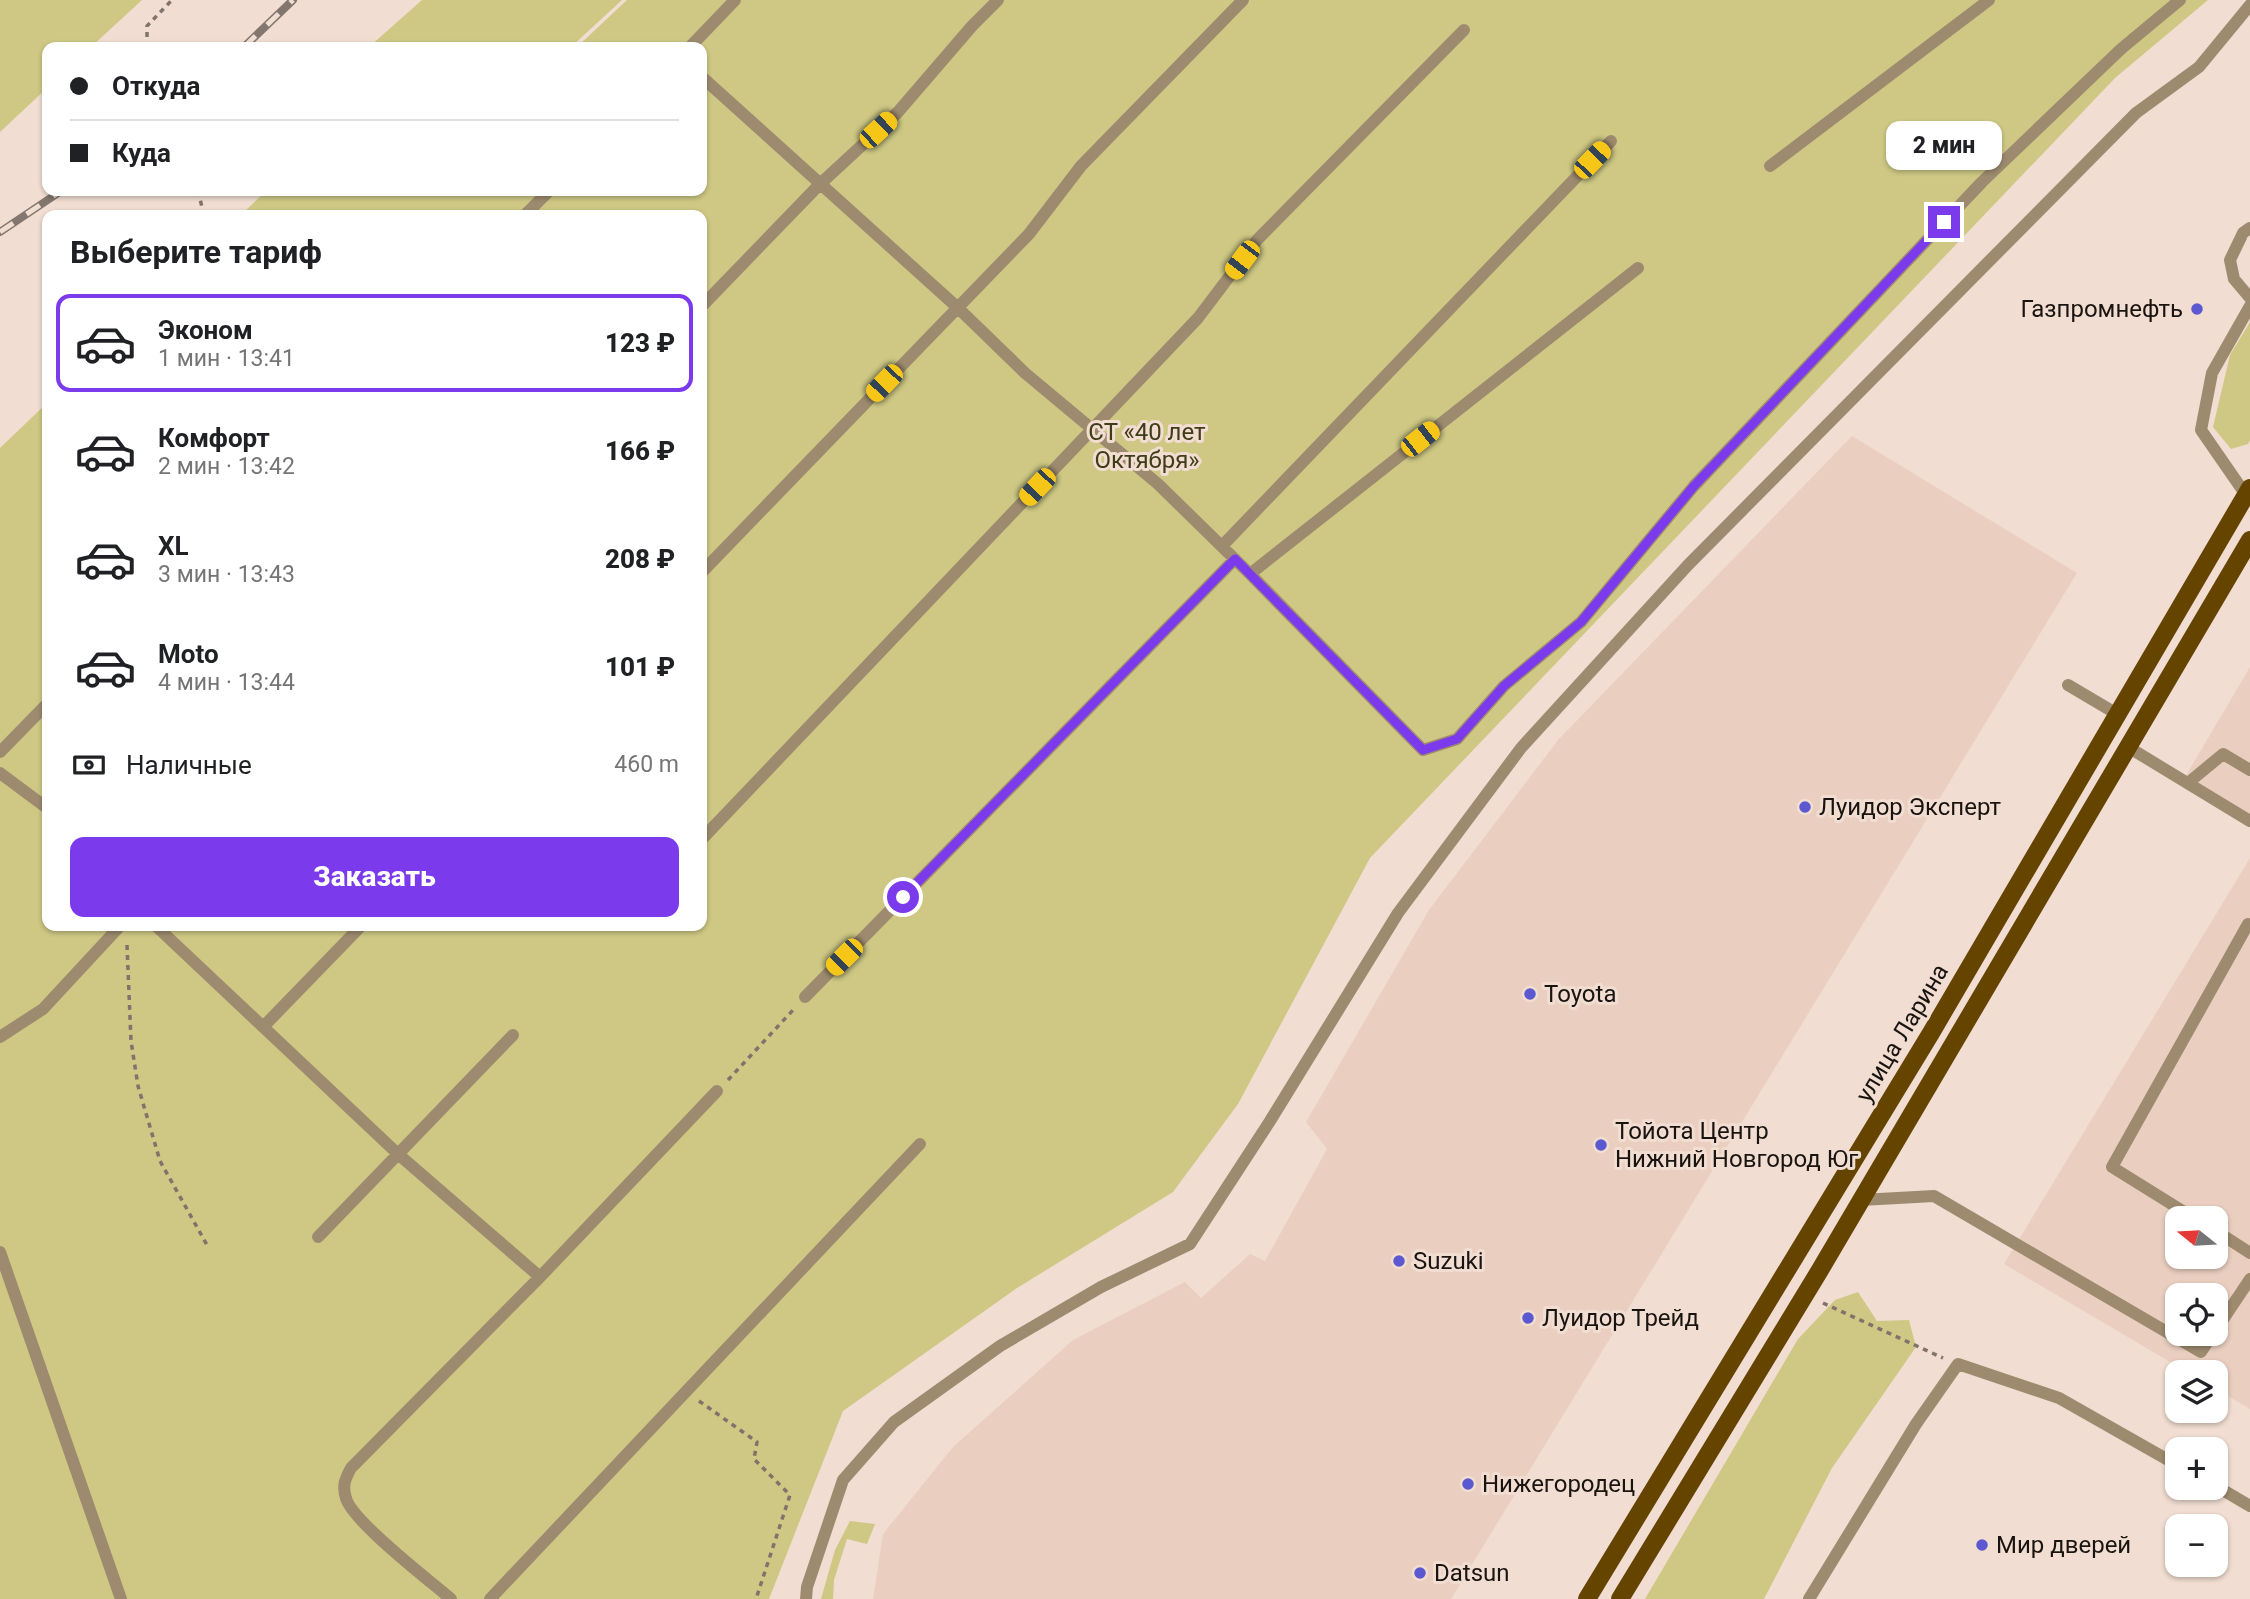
<!DOCTYPE html>
<html lang="ru">
<meta charset="utf-8">
<style>
body{margin:0;font-family:Roboto,sans-serif;background:#f6f6f6;color:#202124;height:100vh;display:flex;flex-direction:column;font-size:26px;white-space:nowrap}
*{box-sizing:border-box;margin:0}
p{font-size:23px;color:#757577}
.icon{flex:none;width:38px;height:38px;fill:none;stroke:currentColor;stroke-width:2;stroke-linecap:round;stroke-linejoin:round}
.map{position:relative;flex:1;overflow:hidden}
.sheet{position:absolute;left:42px;top:210px;width:665px;height:721px;display:flex;flex-direction:column;background:#fff;border-radius:14px;box-shadow:0 2px 5px #0004}
.sheet>*{flex:none}
.hud{position:absolute;left:42px;top:42px;width:665px;height:154px;border-radius:14px;box-shadow:0 2px 5px #0004;display:grid;align-content:center;height:154px;padding:0 28px;background:#fff}
.needle{width:46px;rotate:288deg}
.fabs{position:absolute;left:2165px;top:1206px;display:grid;gap:14px}
.fabs a{display:grid;place-items:center;width:63px;height:63px;border-radius:14px;background:#fff;box-shadow:0 2px 5px #0004;font-size:35px}
.end{position:absolute;width:32px;height:32px;margin:-16px;border:9px solid #7c3aed;background:#fff;box-shadow:0 0 0 4px #fff}
.from{border-radius:50%}
.bubble{position:absolute;height:49px;border-radius:14px;background:#fff;box-shadow:0 2px 5px #0004;font-size:23px;font-weight:800;line-height:49px;text-align:center}
.car{position:absolute;width:21px;height:42px;margin:-21px -10px;border-radius:9px;box-shadow:0 0 5px 2px #0007;background:linear-gradient(#f5c518 24%,#345 0 40%,#f5c518 0 76%,#345 0 86%,#f5c518 0)}
.hud b{display:flex;align-items:center;gap:24px;height:66px;font-size:26px}
.hud b+b{border-top:2px solid #e0e0e0}
.hud i{width:18px;height:18px;background:#202124}
ul{padding:0;list-style:none}
li{display:flex;align-items:center;gap:21px;height:98px;margin:0 14px 10px;padding:0 14px;border:4px solid transparent;border-radius:14px}
li div{flex:1}
li b{display:block;font-size:26px}
li em{font-style:normal;font-weight:800}
li.on{border-color:#7c3aed}
li>.icon{width:63px;height:63px;stroke-width:1.5}
h2{padding:0 28px;font-size:32px;line-height:84px}
.pay{display:flex;align-items:center;gap:18px;height:77px;padding:0 28px;font-size:26px}
.pay p{margin-inline-start:auto}
.button{display:flex;gap:14px;margin-top:auto;padding:14px 28px}
.button a{flex:1;height:80px;border-radius:14px;background:#7c3aed;color:#fff;font-size:28px;font-weight:800;line-height:80px;text-align:center}
.map>svg:first-child{display:block}
.built{fill:#eacfc0;fill-rule:evenodd}
.green{fill:#cec884}
.lines{fill:none;stroke-linecap:round;stroke-linejoin:round}
.path{stroke:#7f736b;stroke-width:3.5;stroke-dasharray:5 5;stroke-linecap:butt}
.lane{stroke:#9e8b6f;stroke-width:12}
.primary{stroke:#654400;stroke-width:18}
.rail-casing{stroke:#82766e;stroke-width:8}
.rail{stroke:#f1ddd1;stroke-width:5;stroke-dasharray:16;stroke-linecap:butt}
.route{stroke:#7c3aed;stroke-width:9}
.poi-dot{fill:#5c58d0;stroke:#f1ddd1;stroke-width:2.5}
.labels{text-anchor:middle;stroke-width:6;stroke-linejoin:round;paint-order:stroke}
.poi-label{font-size:24px;fill:#1a1410;stroke:#f1ddd1;text-anchor:start}
.park-label{font-size:24px;fill:#3f3c18;stroke:#f1ddd1}
.street-label{font-size:24px;fill:#1a1410;stroke:#f1ddd1}
</style>
<div class="map">
<svg width="2250" height="1599" viewBox="0 0 2250 1599">
<rect width="100%" height="100%" fill="#f1ddd1"/>
<!-- built -->
<path class="built" d="M1852,436L2077,573L1451,1599H873L883,1534L953,1447L1073,1340L1185,1282L1201,1298L1250,1254L1265,1261L1327,1149L1306,1122L1429,910L1558,740Z
M2250,667V820L2181,784Z
M2250,858V1409L2216,1389V1372H2187L2004,1264ZM2177,1218H2216V1256H2177ZM2177,1295H2216V1334H2177Z"/>
<!-- green -->
<path class="green" d="M0,0H142L91,47H47V88L0,132Z
M422,0H622L571,47H369Z
M627,0H2208L2115,78L1370,858L1238,1104L1173,1192L1017,1288L843,1411L769,1599H0V448L47,403V926H702V215H241L266,191H702V47H577Z
M2250,322V440L2248,444L2231,449L2213,427L2230,355Z
M1858,1292L1877,1321L1909,1320L1916,1347L1832,1468L1764,1599H1645L1798,1339L1835,1300Z
M850,1521L875,1524L867,1544L847,1539L834,1580L833,1599H821L835,1550Z"/>
<g class="lines">
<!-- path -->
<path class="path" d="M147,47V26L172,0
M198,191L204,215
M127,945L131,1041L138,1086L160,1161L207,1245
M728,1080L794,1009
M1823,1303L1943,1358
M699,1401L757,1442L754,1459L790,1495L756,1599"/>
<!-- lane -->
<path class="lane" d="M690,47L735,0
M702,77L957,307L1025,373L1158,484L1250,574L1423,750L1457,739L1504,686L1581,622L1694,486L1982,182L2121,49L2180,0
M1770,166L1989,0
M525,215L549,191
M2250,228L2243,233L2230,260L2234,279L2250,298
M702,306L819,185L898,112L972,26L998,0
M2246,495L2201,430L2212,373L2250,306
M1222,546L1611,141
M702,572L1029,234L1081,166L1243,0
M1250,574L1638,268
M2068,685L2117,714
M2128,747L2250,821
M0,752L47,704
M0,773L47,808
M2188,783L2223,754L2250,770
M702,839L1198,318L1257,240L1464,30
M156,926L398,1154L540,1277
M805,997L1235,559
M263,1027L361,926
M0,1037L43,1009L120,926
M1861,1200L1934,1196L2201,1352L2213,1334
M2194,1218L2112,1167L2248,924L2250,925
M2216,1231L2250,1253
M318,1237L513,1035
M0,1252L121,1599
M2216,1330L2250,1279
M2216,1486L2250,1506
M451,1599C430,1581 351,1520 346,1498C342,1486 345,1479 351,1468L540,1277L717,1091
M490,1599L920,1144
M806,1599L807,1587L843,1480L894,1422L1000,1346L1101,1287L1190,1244L1270,1121L1398,913L1521,748L1688,565L2136,113L2199,67L2250,5
M1809,1599L1916,1424L1958,1364L2059,1398L2177,1465"/>
<!-- primary -->
<path class="primary" d="M1587,1599L1931,1033L2250,488
M1620,1599L1820,1270L2250,540"/>
<!-- rail casing -->
<g class="rail-casing">
<path id="rail" d="M244,47L293,0
M0,232L61,191"/>
</g>
<!-- rail -->
<use href="#rail" class="rail"/>
</g>
<g class="lines">
<!-- route -->
<path class="route" d="M903,897L1235,559L1423,750L1457,739L1504,686L1581,622L1694,486L1944,222"/>
</g>
<!-- markers -->
<g class="poi-dot">
<circle cx="2197" cy="309" r="7"/>
<circle cx="1805" cy="807" r="7"/>
<circle cx="1530" cy="994" r="7"/>
<circle cx="1601" cy="1145" r="7"/>
<circle cx="1399" cy="1261" r="7"/>
<circle cx="1528" cy="1318" r="7"/>
<circle cx="1468" cy="1484" r="7"/>
<circle cx="1982" cy="1545" r="7"/>
<circle cx="1420" cy="1573" r="7"/>
</g>
<g class="labels">
<!-- poi labels -->
<g class="poi-label">
<text x="2183" y="317" text-anchor="end">Газпромнефть</text>
<text x="1819" y="815">Луидор Эксперт</text>
<text x="1544" y="1002">Toyota</text>
<text x="1615" y="1139">Тойота Центр<tspan x="1615" dy="28">Нижний Новгород Юг</tspan></text>
<text x="1413" y="1269">Suzuki</text>
<text x="1542" y="1326">Луидор Трейд</text>
<text x="1482" y="1492">Нижегородец</text>
<text x="1996" y="1553">Мир дверей</text>
<text x="1434" y="1581">Datsun</text>
</g>
<!-- park labels -->
<g class="park-label">
<text x="1147" y="440">СТ «40 лет<tspan x="1147" dy="28">Октября»</tspan></text>
</g>
<!-- street labels -->
<g class="street-label">
<text transform="translate(1902 1033) rotate(-59)" y="8">улица Ларина</text>
</g>
</g>
</svg>
<div class="fabs">
<a><svg class="needle" viewBox="-14 -14 28 28"><path d="M0-13l5 13h-10z" fill="#e53935"/><path d="M0 13l5-13h-10z" fill="#757577"/></svg></a>
<a><svg class="icon" aria-label="locate" viewBox="0 0 24 24"><circle cx="12" cy="12" r="6"/><path d="M12 2v4M12 18v4M2 12h4M18 12h4"/></svg></a>
<a><svg class="icon" aria-label="layers" viewBox="0 0 24 24"><path d="M12 4l9 5-9 5-9-5zM3 14l9 5 9-5"/></svg></a>
<a>+</a>
<a>−</a>
</div>
<i class="end from" style="left:903px;top:897px"></i>
<i class="end" style="left:1944px;top:222px"></i>
<div class="bubble" style="left:1886px;top:121px;width:116px">2 мин</div>
<i class="car" style="left:878px;top:130px;rotate:47deg"></i>
<i class="car" style="left:1592px;top:160px;rotate:44deg"></i>
<i class="car" style="left:1242px;top:260px;rotate:217deg"></i>
<i class="car" style="left:884px;top:383px;rotate:224deg"></i>
<i class="car" style="left:1420px;top:439px;rotate:52deg"></i>
<i class="car" style="left:1037px;top:487px;rotate:223deg"></i>
<i class="car" style="left:844px;top:957px;rotate:225deg"></i>
<div class="hud">
<b><i class="from"></i>Откуда</b>
<b><i></i>Куда</b>
</div>
<section class="sheet">
<h2>Выберите тариф</h2>
<ul>
<li class="on"><svg class="icon" aria-label="car" viewBox="0 0 24 24"><path d="M5 17H2v-5l4-1 3-4h7l3 4 3 1v5h-3M9 17h6M6 11h13"/><circle cx="7" cy="17" r="2"/><circle cx="17" cy="17" r="2"/></svg><div><b>Эконом</b><p>1 мин · 13:41</p></div><em>123 ₽</em></li>
<li><svg class="icon" aria-label="car" viewBox="0 0 24 24"><path d="M5 17H2v-5l4-1 3-4h7l3 4 3 1v5h-3M9 17h6M6 11h13"/><circle cx="7" cy="17" r="2"/><circle cx="17" cy="17" r="2"/></svg><div><b>Комфорт</b><p>2 мин · 13:42</p></div><em>166 ₽</em></li>
<li><svg class="icon" aria-label="car" viewBox="0 0 24 24"><path d="M5 17H2v-5l4-1 3-4h7l3 4 3 1v5h-3M9 17h6M6 11h13"/><circle cx="7" cy="17" r="2"/><circle cx="17" cy="17" r="2"/></svg><div><b>XL</b><p>3 мин · 13:43</p></div><em>208 ₽</em></li>
<li><svg class="icon" aria-label="car" viewBox="0 0 24 24"><path d="M5 17H2v-5l4-1 3-4h7l3 4 3 1v5h-3M9 17h6M6 11h13"/><circle cx="7" cy="17" r="2"/><circle cx="17" cy="17" r="2"/></svg><div><b>Moto</b><p>4 мин · 13:44</p></div><em>101 ₽</em></li>
</ul>
<div class="pay"><svg class="icon" aria-label="cash" viewBox="0 0 24 24"><path d="M3 7h18v10H3z"/><circle cx="12" cy="12" r="2"/></svg>Наличные<p>460 m</p></div>
<div class="button"><a>Заказать</a></div>
</section>
</div>
